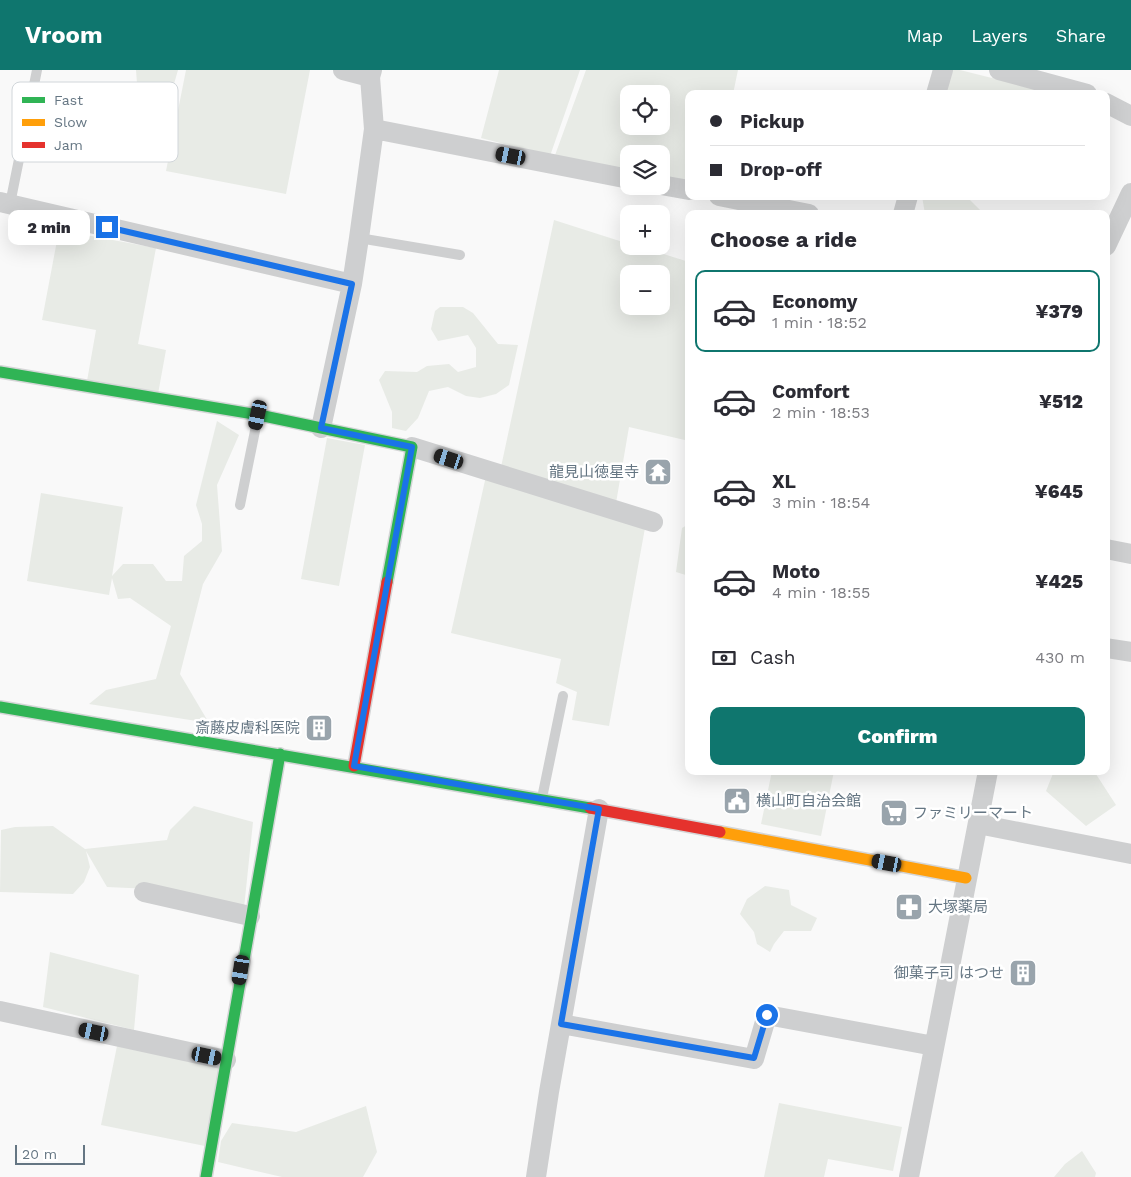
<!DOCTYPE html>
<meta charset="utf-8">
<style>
body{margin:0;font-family:"Work Sans","Noto Sans JP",sans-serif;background:#f7f7f7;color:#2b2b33;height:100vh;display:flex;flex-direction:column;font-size:19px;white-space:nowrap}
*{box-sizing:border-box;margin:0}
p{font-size:16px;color:#7c7c81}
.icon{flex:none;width:28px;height:28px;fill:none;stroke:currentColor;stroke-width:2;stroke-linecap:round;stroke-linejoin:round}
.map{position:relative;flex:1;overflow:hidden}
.sheet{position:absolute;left:685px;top:140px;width:425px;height:565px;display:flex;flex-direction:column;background:#fff;border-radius:10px;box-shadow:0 5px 20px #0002}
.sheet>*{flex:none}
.hud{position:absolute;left:685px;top:20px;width:425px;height:110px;border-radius:10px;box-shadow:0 5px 20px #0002;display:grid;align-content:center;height:110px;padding:0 25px;background:#fff}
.fabs{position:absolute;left:620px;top:15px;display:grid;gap:10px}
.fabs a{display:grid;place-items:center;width:50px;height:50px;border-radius:10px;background:#fff;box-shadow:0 5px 20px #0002;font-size:25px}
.scale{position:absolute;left:15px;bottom:12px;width:70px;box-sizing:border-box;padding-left:5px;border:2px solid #657683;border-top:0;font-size:14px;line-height:18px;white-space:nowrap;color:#657683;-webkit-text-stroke:4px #fff;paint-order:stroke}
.end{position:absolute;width:22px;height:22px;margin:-11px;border:6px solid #1a73e8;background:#fff;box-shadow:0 0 0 2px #fff}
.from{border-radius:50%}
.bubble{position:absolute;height:35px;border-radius:10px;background:#fff;box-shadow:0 5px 20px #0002;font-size:16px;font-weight:800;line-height:35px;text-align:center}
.car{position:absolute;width:15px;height:30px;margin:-15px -8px;border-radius:6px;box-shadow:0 0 4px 1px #0007;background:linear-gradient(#222 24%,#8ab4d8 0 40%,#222 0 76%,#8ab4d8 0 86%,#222 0)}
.hud b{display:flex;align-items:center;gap:18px;height:48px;font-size:19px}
.hud b+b{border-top:1px solid #e1e1e2}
.hud i{width:12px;height:12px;background:#2b2b33}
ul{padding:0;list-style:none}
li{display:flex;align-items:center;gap:15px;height:82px;margin:0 10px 8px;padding:0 15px;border:2px solid transparent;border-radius:10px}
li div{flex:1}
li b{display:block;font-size:19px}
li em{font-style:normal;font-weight:800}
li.current{border-color:#0f766e}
li>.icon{width:45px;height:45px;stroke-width:1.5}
h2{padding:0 25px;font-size:22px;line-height:60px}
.pay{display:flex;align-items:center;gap:12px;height:55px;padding:0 25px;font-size:19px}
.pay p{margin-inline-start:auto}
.cta{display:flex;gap:10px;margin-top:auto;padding:10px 25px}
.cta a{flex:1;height:58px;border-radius:10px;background:#0f766e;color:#fff;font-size:20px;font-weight:800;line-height:58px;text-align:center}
header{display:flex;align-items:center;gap:30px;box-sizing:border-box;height:70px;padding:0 25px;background:#0f766e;color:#fff}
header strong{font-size:24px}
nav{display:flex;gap:28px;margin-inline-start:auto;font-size:18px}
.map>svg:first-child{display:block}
.green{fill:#e8ebe6;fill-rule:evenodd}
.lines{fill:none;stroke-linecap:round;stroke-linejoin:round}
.fast-casing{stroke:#d5d6d7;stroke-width:14}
.slow-casing{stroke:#d5d6d7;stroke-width:14}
.jam-casing{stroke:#d5d6d7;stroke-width:14}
.lane{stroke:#cecfd0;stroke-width:10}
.street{stroke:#cecfd0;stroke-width:20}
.fast{stroke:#30b455;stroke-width:11}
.slow{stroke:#ff9f0a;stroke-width:11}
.jam{stroke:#e5322d;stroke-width:11}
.route{stroke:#1a73e8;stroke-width:6}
.labels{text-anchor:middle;stroke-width:5;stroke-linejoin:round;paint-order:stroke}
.poi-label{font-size:15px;fill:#657683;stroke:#fff;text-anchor:end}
.key{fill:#fff;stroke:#d1d6da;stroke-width:1}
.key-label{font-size:14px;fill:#657683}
</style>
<header>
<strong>Vroom</strong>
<nav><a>Map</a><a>Layers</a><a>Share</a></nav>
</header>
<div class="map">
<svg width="1131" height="1107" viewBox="0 0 1131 1107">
<rect width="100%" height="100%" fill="#f9f9f9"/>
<!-- green -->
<path class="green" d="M136,0H178L163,52L132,68L83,66L81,29L139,41Z
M186,0H310L286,124L166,101Z
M499,0H580L550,86L481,68Z
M586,0H738L733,24H689V115L661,110V84H629V103L554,88ZM629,24H661V56H629Z
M950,0H960L1056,24H944Z
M922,126H966L984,144H925Z
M554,150L629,174V176H638L689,192V371L629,357L616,433L501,397ZM629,204H661V236H629Z
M59,160L156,178L138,274L166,280L158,324L87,311L96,260L42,250Z
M440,237H463L473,243L498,274L518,275L509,315L496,324L480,328L466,326L448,317L429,321L418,348L406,361L392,358V342L379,310L385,301L417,302L427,296L449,294L458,302L476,297V278L468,265L438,271L431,259L435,241Z
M217,351L239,365L217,415L222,481L203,514L180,604L209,653L89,634L106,620L156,609L171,556L130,528L118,529L112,508L109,525L27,511L41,423L123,437L112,506L123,494H153L166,511H182L184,486L202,471V454L196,435Z
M327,368L365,375L339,516L301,509Z
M486,406L645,458L609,656L572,650L577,622L556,613L561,589L451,563Z
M689,454V506L676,502L682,458Z
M772,701H834L821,766L761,754Z
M1054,701H1094L1116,735L1086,756L1046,721Z
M194,736L253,752L244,838L172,820L107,817L86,781L90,797L84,812L73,824L0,822L1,760L15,757L53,756L85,779L167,770L170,760Z
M765,816L789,820L791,835L817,848L811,861H784L774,874L770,882L757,874L754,862L740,844L747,829Z
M50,882L139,905L134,960L43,937Z
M117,976L220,997L205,1076L101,1055Z
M779,1033L902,1057L893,1101L828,1089L824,1107H764Z
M366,1036L377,1082L363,1107H282L218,1092L221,1071L232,1053L296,1062Z
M1082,1081L1096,1103L1095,1107H1054L1065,1094Z"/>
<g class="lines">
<!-- fast casing -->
<g class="fast-casing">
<path id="fast" d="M0,302L259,345L412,377L387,512
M0,637L590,738
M206,1107L280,684"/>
</g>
<!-- slow casing -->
<g class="slow-casing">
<path id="slow" d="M720,762L966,808"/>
</g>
<!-- jam casing -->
<g class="jam-casing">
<path id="jam" d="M354,696L387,512
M590,738L720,762"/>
</g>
<!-- lane -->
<path class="lane" d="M10,134L37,0
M359,168L460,185
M240,435L258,346
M542,728L563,626"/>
<!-- street -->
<path class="street" d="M343,0L370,7
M999,0L1087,24
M936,24L943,0
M1106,33L1131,46
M374,59L629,109
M661,115L689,120
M719,126L809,144
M0,132L352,214
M903,144L908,126
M1106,176L1131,123
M321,358L352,214L359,168L374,59L370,7L372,0
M412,377L653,452
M1106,479L1131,484
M1106,578L1131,582
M978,754L1131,784
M144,822L250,846
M0,941L226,990
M561,954L754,989L767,945L934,976
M536,1107L549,1022L599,739
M909,1107L988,701"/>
<!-- fast -->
<use href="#fast" class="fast"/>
<!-- slow -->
<use href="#slow" class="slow"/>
<!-- jam -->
<use href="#jam" class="jam"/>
</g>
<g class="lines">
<!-- route -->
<path class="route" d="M107,157L352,214L321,358L412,377L354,696L599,739L561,954L754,988L767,945"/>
</g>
<!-- icons -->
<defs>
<g id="temple-square" transform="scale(1.4375)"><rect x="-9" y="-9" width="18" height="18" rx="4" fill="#99a4ac" stroke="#fff"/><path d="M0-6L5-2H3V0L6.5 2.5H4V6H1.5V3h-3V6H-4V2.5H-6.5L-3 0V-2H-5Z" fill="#fff"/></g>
<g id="building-square" transform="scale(1.4375)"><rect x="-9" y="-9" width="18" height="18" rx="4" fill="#99a4ac" stroke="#fff"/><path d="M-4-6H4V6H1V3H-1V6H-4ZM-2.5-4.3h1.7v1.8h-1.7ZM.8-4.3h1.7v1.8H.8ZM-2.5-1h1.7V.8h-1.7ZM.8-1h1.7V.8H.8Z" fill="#fff"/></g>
<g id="civic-square" transform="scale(1.4375)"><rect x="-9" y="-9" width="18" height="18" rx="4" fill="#99a4ac" stroke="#fff"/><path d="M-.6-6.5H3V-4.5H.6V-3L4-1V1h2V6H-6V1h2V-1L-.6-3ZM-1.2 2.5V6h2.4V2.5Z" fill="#fff"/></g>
<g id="supermarket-square" transform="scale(1.4375)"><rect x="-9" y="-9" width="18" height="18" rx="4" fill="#99a4ac" stroke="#fff"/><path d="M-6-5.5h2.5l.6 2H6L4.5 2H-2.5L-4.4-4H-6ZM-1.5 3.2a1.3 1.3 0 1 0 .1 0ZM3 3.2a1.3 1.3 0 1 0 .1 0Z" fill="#fff"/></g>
<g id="pharmacy-square" transform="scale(1.4375)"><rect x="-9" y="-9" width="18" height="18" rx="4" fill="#99a4ac" stroke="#fff"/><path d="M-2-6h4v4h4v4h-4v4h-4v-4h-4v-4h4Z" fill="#fff"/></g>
</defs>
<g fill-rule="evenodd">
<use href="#temple-square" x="658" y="402"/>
<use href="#building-square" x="319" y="658"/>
<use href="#civic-square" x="737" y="731"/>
<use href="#supermarket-square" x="894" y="743"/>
<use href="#pharmacy-square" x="909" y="837"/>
<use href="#building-square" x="1023" y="903"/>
</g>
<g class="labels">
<!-- poi labels -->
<g class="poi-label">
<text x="639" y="407">龍見山徳星寺</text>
<text x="300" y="663">斎藤皮膚科医院</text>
<text x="756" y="736" text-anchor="start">横山町自治会館</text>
<text x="913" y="748" text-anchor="start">ファミリーマート</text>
<text x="928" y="842" text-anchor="start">大塚薬局</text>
<text x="1004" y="908">御菓子司 はつせ</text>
</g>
</g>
<!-- legend -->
<rect x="12" y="12" width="166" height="80" rx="8" class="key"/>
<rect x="22" y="27" width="23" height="6" fill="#30b455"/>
<rect x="22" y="49" width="23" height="7" fill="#ff9f0a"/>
<rect x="22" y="72" width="23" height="6" fill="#e5322d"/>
<g class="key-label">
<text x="54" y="35">Fast</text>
<text x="54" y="57">Slow</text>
<text x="54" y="80">Jam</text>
</g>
</svg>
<div class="fabs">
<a><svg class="icon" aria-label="locate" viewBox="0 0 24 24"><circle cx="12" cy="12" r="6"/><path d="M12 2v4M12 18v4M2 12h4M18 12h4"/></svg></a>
<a><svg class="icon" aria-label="layers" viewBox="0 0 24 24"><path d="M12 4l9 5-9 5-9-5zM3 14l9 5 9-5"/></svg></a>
<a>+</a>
<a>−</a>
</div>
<div class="scale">20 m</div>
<i class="end from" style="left:767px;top:945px"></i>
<i class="end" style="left:107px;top:157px"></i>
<div class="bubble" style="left:8px;top:140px;width:82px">2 min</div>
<i class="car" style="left:511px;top:86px;rotate:281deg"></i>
<i class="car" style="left:258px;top:345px;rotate:192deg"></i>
<i class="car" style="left:449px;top:389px;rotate:288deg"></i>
<i class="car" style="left:887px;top:793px;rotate:281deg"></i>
<i class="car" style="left:241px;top:900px;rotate:189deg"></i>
<i class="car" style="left:94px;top:962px;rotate:282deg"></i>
<i class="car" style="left:207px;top:986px;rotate:102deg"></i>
<div class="hud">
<b><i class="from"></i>Pickup</b>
<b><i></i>Drop-off</b>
</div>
<section class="sheet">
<h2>Choose a ride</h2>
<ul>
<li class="current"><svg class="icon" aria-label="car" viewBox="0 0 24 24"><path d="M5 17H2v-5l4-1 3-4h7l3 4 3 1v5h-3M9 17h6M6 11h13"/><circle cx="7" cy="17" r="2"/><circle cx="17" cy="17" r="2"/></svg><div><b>Economy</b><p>1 min · 18:52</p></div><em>¥379</em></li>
<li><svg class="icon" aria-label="car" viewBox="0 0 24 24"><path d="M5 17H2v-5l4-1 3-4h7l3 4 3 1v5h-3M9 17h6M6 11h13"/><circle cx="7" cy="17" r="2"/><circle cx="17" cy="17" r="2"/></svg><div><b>Comfort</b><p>2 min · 18:53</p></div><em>¥512</em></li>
<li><svg class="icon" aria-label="car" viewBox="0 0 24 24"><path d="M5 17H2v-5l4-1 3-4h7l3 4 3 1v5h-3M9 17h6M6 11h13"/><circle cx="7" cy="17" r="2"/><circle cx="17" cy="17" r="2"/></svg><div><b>XL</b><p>3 min · 18:54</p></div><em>¥645</em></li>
<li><svg class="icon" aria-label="car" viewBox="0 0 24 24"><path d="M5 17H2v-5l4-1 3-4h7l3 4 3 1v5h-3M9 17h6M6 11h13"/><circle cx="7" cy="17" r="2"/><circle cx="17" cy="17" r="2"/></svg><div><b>Moto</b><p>4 min · 18:55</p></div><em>¥425</em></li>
</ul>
<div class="pay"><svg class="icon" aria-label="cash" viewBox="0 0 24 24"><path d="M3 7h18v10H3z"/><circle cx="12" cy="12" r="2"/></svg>Cash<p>430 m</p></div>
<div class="cta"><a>Confirm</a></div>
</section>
</div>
